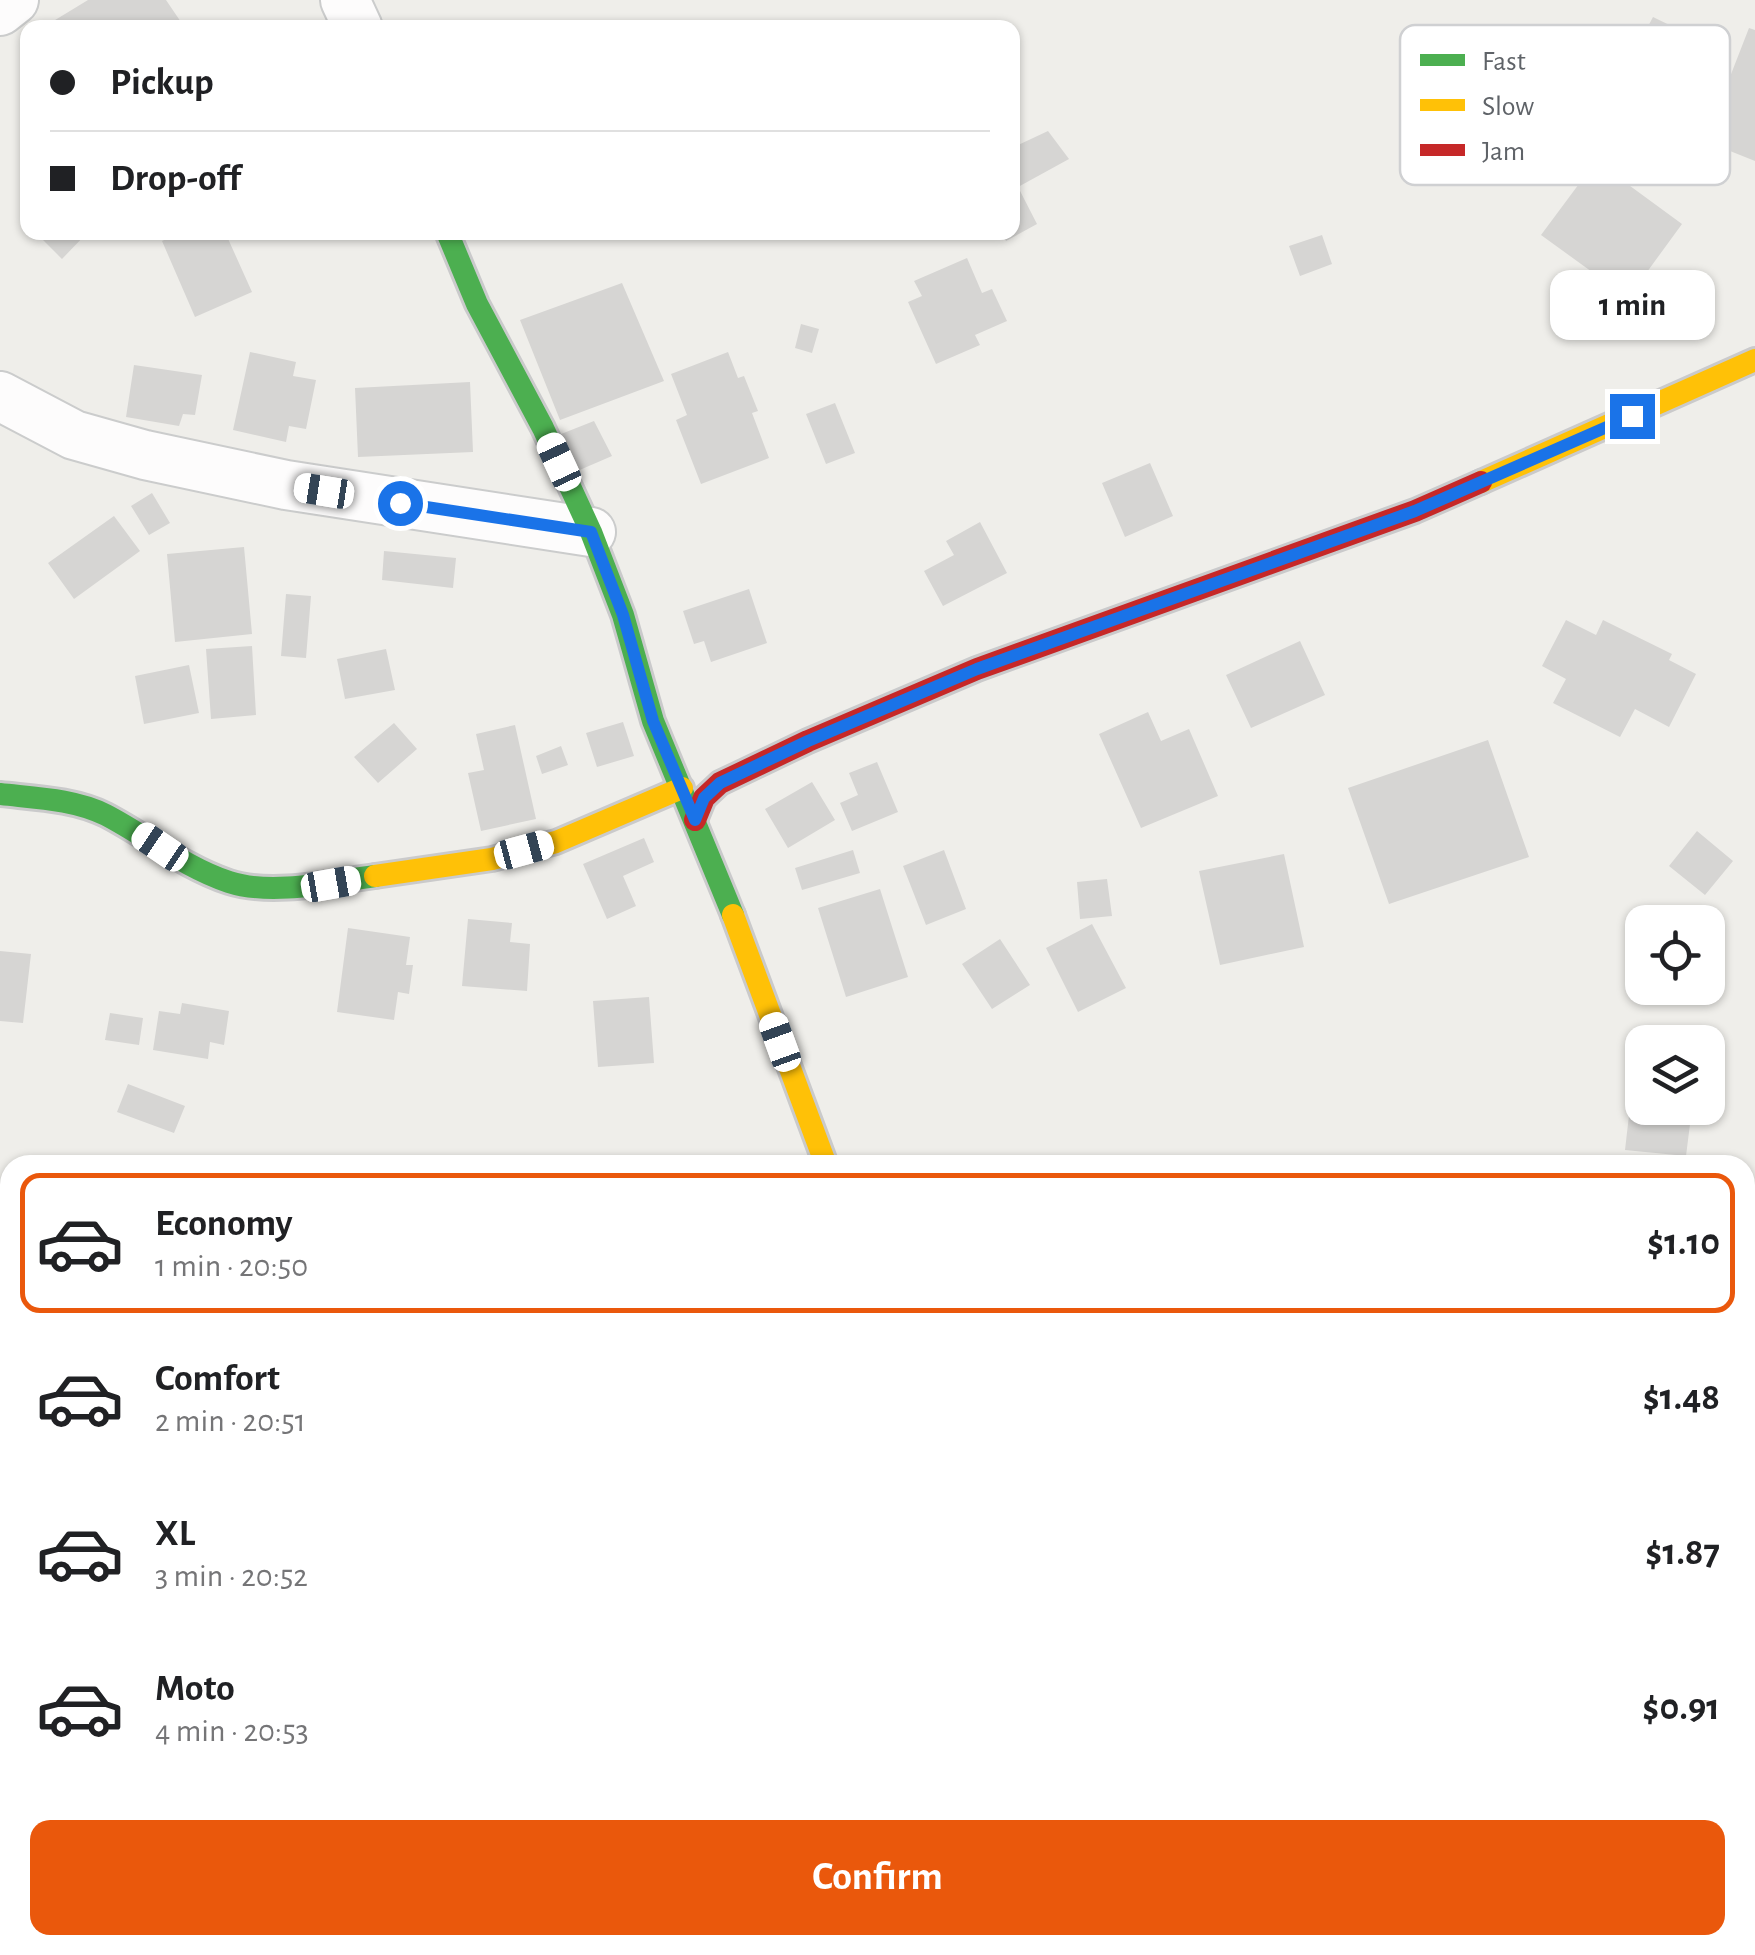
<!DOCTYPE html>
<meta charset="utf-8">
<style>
body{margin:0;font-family:"Alegreya Sans",sans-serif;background:#f2f2f2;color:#202124;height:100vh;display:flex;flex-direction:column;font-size:38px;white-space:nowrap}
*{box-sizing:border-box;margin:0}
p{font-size:32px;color:#757577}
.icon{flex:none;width:55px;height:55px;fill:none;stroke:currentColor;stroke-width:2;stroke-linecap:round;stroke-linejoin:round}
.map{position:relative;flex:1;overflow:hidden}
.side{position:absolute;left:0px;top:1155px;width:1755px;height:800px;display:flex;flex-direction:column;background:#fff;border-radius:30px 30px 0 0;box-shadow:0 2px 8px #0004}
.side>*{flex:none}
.banner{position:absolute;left:20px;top:20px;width:1000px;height:220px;border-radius:20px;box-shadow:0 2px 8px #0004;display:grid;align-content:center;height:220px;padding:0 30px;background:#fff}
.buttons{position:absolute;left:1625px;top:905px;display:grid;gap:20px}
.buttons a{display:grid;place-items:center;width:100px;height:100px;border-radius:20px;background:#fff;box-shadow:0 2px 8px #0004;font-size:50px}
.end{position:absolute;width:45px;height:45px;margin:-22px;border:12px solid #1a73e8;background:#fff;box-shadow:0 0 0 5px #fff}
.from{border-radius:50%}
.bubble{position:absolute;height:70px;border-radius:20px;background:#fff;box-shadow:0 2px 8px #0004;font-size:32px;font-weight:700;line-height:70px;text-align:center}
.car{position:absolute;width:30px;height:60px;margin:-30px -15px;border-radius:12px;box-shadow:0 0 8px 2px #0007;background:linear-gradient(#fff 24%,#345 0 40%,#fff 0 76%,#345 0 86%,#fff 0)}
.banner b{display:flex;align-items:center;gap:35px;height:95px;font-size:38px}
.banner b+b{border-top:2px solid #e0e0e0}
.banner i{width:25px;height:25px;background:#202124}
ul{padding:18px 0 0;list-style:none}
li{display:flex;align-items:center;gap:30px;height:140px;margin:0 20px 15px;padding:0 10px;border:5px solid transparent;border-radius:20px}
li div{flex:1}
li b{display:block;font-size:38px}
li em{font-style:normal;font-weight:700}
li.on{border-color:#ea580c}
li>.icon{width:90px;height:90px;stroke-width:1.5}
.action{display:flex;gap:20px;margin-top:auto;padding:20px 30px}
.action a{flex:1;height:115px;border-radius:20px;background:#ea580c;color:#fff;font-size:40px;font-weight:700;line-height:115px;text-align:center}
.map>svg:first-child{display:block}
.building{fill:#d6d5d3}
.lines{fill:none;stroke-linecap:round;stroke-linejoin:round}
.street-casing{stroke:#cbcccc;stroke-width:52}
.fast-casing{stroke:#cacacb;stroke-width:28}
.slow-casing{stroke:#cacacb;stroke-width:28}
.jam-casing{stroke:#cacacb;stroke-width:28}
.street{stroke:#fdfcfc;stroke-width:48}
.fast{stroke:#4caf50;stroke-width:22}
.slow{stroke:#ffc107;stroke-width:22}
.jam{stroke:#c62828;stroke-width:22}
.route{stroke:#1a73e8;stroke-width:12}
.key{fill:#fff;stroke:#cfd0d2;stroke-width:2.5}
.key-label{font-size:28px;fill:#5f6368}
</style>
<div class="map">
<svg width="1755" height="1955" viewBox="0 0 1755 1955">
<rect width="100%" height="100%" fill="#efeeea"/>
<!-- building -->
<path class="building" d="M88,0H166L185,28H42Z
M1653,17L1690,35L1642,130L1604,110Z
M1749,28L1755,30V161L1705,141Z
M1048,131L1069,159L1018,187L1037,224L1006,241L1002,232H1012V148Z
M1596,161L1682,224L1628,298L1541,235Z
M35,232H88L62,259Z
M181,232H225L252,292L195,317L162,241Z
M1322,235L1332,264L1300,276L1289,246Z
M967,258L982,293L992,289L1007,321L975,335L980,345L936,364L908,302L922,296L914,281Z
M622,283L664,381L560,420L520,320Z
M801,324L819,329L812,353L795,348Z
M250,352L296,362L293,376L316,380L306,429L289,426L286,442L233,430Z
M728,352L738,378L744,376L758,411L752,413L769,458L701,484L676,420L687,415L671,374Z
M134,365L202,375L195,415L183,414L179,426L126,417Z
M470,382L473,452L358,457L355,388Z
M835,403L855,453L826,464L806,414Z
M594,421L612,456L575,472L556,436Z
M1150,463L1173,516L1125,537L1102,483Z
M152,493L170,523L149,535L131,506Z
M114,516L140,551L74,599L48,563Z
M980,522L1007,573L943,606L924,571L954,555L946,541Z
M244,547L252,634L175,642L167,554Z
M384,551L456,558L453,588L382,580Z
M749,589L767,643L711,662L704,641L694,644L683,611Z
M286,594L311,596L306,658L281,656Z
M1566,620L1596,635L1603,620L1672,654L1669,660L1696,674L1669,727L1635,709L1620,737L1553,703L1566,679L1542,666Z
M1300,641L1325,695L1251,728L1226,675Z
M252,646L256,715L211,719L206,649Z
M386,649L395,690L345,699L337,659Z
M189,665L199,713L144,724L135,676Z
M1148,712L1161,741L1189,729L1218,796L1141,828L1099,734Z
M623,722L634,756L597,767L586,733Z
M394,723L417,749L378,783L354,757Z
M515,725L536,819L481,831L468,773L484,770L476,734Z
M1488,740L1529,857L1389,904L1348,788Z
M561,746L568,765L542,774L536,756Z
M877,762L898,812L852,831L840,803L858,795L849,773Z
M812,782L835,820L788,848L765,809Z
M1697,831L1733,861L1705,895L1669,866Z
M644,838L654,862L623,876L636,906L607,919L583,864Z
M853,850L860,873L802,890L795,868Z
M944,850L966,909L926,925L903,866Z
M1284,854L1304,947L1220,965L1199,871Z
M1107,879L1112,916L1080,919L1077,882Z
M880,889L908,977L846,997L818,908Z
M468,919L512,923L510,942L530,944L527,991L462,986Z
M1092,924L1126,988L1078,1012L1046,948Z
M348,928L410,937L406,965H413L409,994L398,992L394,1020L337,1012Z
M1000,939L1030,985L992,1009L962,964Z
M0,951L31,954L23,1023L0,1021Z
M649,997L654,1063L598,1067L593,1001Z
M182,1003L229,1011L224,1045L210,1042L208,1059L153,1050L159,1011L180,1014Z
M110,1013L143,1018L139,1045L105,1040Z
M128,1084L185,1106L174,1133L117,1112Z
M1631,1098L1642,1099V1108H1692L1686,1156L1625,1150Z
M0,1224L10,1230V1304L5,1312L0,1309Z
M1192,1945H1239L1238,1955H1191Z
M1295,1945H1332L1331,1951L1343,1955H1293Z"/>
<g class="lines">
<!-- street casing -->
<g class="street-casing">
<path id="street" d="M345,0L358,28
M0,11L14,0
M0,396L74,435L145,455L286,485L591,532
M0,1619L10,1625
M203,1955L212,1945
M1115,1955V1945"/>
</g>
<!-- fast casing -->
<g class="fast-casing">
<path id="fast" d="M447,232L477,304L543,428L591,532L623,615L653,721L733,915
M0,794C35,798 74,799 106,815C148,837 184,867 229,882C272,896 331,882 375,876"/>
</g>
<!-- slow casing -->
<g class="slow-casing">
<path id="slow" d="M1481,482L1755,360
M375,876L492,859L556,842L682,788
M733,915L826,1165"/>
</g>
<!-- jam casing -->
<g class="jam-casing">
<path id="jam" d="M695,820L704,798L720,783L808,741L977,669L1415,511L1481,482"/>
</g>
<!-- street -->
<use href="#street" class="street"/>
<!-- fast -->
<use href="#fast" class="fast"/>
<!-- slow -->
<use href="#slow" class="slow"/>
<!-- jam -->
<use href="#jam" class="jam"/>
</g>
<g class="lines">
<!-- route -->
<path class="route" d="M400,503L591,532L623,615L653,721L695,820L704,798L720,783L808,741L977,669L1415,511L1632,416"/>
</g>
<!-- legend -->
<rect x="1400" y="25" width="330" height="160" rx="15" class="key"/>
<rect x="1420" y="54" width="45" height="12" fill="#4caf50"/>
<rect x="1420" y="99" width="45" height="12" fill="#ffc107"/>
<rect x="1420" y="144" width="45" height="12" fill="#c62828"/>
<g class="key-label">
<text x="1482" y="70">Fast</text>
<text x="1482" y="115">Slow</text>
<text x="1482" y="160">Jam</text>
</g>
</svg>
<div class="buttons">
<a><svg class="icon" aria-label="locate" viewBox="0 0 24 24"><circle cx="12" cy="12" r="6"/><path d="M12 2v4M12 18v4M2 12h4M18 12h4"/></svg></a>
<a><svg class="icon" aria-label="layers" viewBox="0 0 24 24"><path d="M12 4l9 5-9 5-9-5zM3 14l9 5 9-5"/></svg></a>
</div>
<i class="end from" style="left:400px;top:503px"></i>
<i class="end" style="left:1632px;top:416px"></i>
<div class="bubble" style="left:1550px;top:270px;width:165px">1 min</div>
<i class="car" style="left:559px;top:462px;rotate:335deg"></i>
<i class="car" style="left:324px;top:491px;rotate:279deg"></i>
<i class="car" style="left:160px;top:847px;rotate:304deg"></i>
<i class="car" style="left:524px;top:850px;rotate:75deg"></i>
<i class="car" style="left:331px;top:884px;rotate:80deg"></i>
<i class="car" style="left:780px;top:1042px;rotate:340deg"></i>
<div class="banner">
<b><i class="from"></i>Pickup</b>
<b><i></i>Drop-off</b>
</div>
<section class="side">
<ul>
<li class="on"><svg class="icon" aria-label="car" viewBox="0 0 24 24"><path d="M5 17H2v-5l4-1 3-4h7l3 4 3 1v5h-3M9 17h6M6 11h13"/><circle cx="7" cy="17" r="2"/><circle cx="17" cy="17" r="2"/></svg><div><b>Economy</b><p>1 min · 20:50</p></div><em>$1.10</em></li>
<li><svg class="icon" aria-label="car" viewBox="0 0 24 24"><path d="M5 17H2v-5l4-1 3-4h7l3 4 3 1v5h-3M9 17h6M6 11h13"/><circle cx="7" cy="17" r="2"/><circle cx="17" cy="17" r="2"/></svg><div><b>Comfort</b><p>2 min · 20:51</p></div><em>$1.48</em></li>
<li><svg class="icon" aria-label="car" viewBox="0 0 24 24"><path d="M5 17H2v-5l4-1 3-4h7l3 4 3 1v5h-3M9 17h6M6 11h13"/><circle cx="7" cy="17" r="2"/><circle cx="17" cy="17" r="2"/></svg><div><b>XL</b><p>3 min · 20:52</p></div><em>$1.87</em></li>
<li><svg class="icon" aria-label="car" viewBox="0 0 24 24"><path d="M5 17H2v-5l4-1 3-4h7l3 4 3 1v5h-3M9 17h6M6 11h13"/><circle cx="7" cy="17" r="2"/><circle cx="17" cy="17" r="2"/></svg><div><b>Moto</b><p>4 min · 20:53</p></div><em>$0.91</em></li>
</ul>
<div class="action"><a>Confirm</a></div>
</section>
</div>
